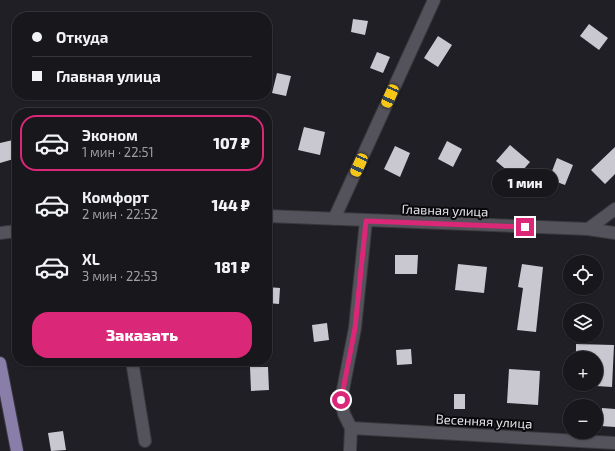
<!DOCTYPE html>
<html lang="ru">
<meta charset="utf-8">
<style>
body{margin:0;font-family:"Exo 2",sans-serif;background:#212025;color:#f1f3f6;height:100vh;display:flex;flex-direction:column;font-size:15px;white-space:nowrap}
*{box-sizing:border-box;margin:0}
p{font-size:13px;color:#9f9fa3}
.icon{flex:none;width:22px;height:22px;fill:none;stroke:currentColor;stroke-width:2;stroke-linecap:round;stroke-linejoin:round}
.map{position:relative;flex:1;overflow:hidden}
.drawer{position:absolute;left:12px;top:108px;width:260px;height:258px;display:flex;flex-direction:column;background:#18171c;border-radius:16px;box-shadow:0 1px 3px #0004,0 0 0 1px #36363b}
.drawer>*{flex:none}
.guide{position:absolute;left:12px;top:12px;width:260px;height:88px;border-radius:16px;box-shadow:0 1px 3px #0004,0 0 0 1px #36363b;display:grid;align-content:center;height:88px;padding:0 20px;background:#18171c}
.tools{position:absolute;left:563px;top:255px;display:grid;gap:8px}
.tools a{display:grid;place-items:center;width:40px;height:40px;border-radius:50%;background:#18171c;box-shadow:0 1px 3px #0004,0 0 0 1px #36363b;font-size:20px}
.end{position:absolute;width:18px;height:18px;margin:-9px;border:5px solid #db2777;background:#fff;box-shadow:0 0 0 2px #fff}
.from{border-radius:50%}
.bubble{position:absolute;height:28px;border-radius:14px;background:#18171c;box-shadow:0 1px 3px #0004,0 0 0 1px #36363b;font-size:13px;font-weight:800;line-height:28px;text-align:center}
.car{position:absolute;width:12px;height:24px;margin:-12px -6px;border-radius:5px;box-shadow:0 0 3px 1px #0007;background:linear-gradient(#f5c518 24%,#345 0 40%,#f5c518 0 76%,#345 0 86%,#f5c518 0)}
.guide b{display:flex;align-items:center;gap:14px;height:38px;font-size:15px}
.guide b+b{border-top:1px solid #36363b}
.guide i{width:10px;height:10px;background:#f1f3f6}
ul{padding:7px 0 0;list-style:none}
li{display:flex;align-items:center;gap:12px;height:56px;margin:0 8px 6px;padding:0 12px;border:2px solid transparent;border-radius:16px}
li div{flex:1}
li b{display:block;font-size:15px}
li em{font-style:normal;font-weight:800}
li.selected{border-color:#db2777}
li>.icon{width:36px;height:36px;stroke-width:1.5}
.action{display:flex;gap:8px;margin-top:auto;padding:8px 20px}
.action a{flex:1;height:46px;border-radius:16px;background:#db2777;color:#fff;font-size:16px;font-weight:800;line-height:46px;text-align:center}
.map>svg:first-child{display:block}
.building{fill:#c9c8d0}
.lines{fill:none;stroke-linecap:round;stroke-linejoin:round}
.minor-casing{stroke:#3a393e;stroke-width:14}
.major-casing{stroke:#3a393e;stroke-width:14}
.minor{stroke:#54525a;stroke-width:12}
.major{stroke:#897eaa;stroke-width:12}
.route{stroke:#db2777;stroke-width:5}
.labels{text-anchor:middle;stroke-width:4;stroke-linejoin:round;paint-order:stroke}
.street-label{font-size:13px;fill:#e6e5ea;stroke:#09090c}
</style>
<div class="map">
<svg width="615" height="451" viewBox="0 0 615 451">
<rect width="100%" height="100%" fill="#201f25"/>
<!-- building -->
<path class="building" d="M353,19L368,21L365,35L351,32Z
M589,24L608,38L599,50L580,36Z
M438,36L452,45L438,67L424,58Z
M377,52L390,57L383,73L370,68Z
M277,73L291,76L286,96L272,93Z
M304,127L325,132L320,155L298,150Z
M13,140L17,158L0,163V143Z
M447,141L462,149L453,167L438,159Z
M510,145L530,162L516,178L496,161Z
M395,146L410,153L400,177L384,169Z
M615,147V174L605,184L591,170Z
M557,158L573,165L565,185L549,179Z
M395,255H418L417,274H395Z
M458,264L487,267L484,293L455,290Z
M522,264L543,267L536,332L517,330L523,288L518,287Z
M267,287L280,288L279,304L267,303Z
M327,323L329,340L314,342L312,325Z
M576,344L614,345L612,387L596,386V358H576Z
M411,349L412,364L397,365L396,350Z
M250,367H268L269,390L251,391Z
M509,369L540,371L538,405L507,403Z
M454,394H465V409H454Z
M602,408L615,409V427L601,426Z
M63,431L66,450L51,451L48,433Z"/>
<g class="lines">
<!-- minor casing -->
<g class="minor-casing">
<path id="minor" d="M267,216L588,229L615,209
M334,219L434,0
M588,229L615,233
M0,233L17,231
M132,361L145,441
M351,428L615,443
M350,451L351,428L344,414L341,400L355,328L366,221"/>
</g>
<!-- major casing -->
<g class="major-casing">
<path id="major" d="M0,363L17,451"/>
</g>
<!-- minor -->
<use href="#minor" class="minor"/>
<!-- major -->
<use href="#major" class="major"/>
</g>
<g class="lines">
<!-- route -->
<path class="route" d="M341,400L355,328L366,221L525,227"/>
</g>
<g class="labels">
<!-- street labels -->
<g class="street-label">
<text transform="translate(445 210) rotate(2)" y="5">Главная улица</text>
<text transform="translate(484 421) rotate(3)" y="5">Весенняя улица</text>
</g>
</g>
</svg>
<div class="tools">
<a><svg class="icon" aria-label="locate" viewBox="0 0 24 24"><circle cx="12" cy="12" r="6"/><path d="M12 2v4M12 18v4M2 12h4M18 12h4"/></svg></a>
<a><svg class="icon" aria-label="layers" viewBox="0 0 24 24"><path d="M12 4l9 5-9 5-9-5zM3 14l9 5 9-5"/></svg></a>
<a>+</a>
<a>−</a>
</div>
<i class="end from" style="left:341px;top:400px"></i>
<i class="end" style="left:525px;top:227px"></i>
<div class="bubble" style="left:492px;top:169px;width:66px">1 мин</div>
<i class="car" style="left:390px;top:96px;rotate:204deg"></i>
<i class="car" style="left:359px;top:165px;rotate:204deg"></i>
<div class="guide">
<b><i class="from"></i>Откуда</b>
<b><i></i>Главная улица</b>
</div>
<section class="drawer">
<ul>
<li class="selected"><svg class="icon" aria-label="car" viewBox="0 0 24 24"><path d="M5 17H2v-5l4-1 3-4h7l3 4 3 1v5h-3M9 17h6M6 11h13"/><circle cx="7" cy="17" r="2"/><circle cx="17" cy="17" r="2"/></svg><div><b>Эконом</b><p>1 мин · 22:51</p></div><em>107 ₽</em></li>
<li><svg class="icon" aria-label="car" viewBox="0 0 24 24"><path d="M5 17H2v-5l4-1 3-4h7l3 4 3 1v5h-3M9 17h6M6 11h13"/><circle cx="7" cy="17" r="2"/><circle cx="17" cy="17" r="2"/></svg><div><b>Комфорт</b><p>2 мин · 22:52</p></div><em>144 ₽</em></li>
<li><svg class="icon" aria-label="car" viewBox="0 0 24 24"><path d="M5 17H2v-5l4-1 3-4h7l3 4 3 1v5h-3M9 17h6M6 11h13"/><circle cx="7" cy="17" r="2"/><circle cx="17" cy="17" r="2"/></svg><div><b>XL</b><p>3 мин · 22:53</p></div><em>181 ₽</em></li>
</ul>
<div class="action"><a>Заказать</a></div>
</section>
</div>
